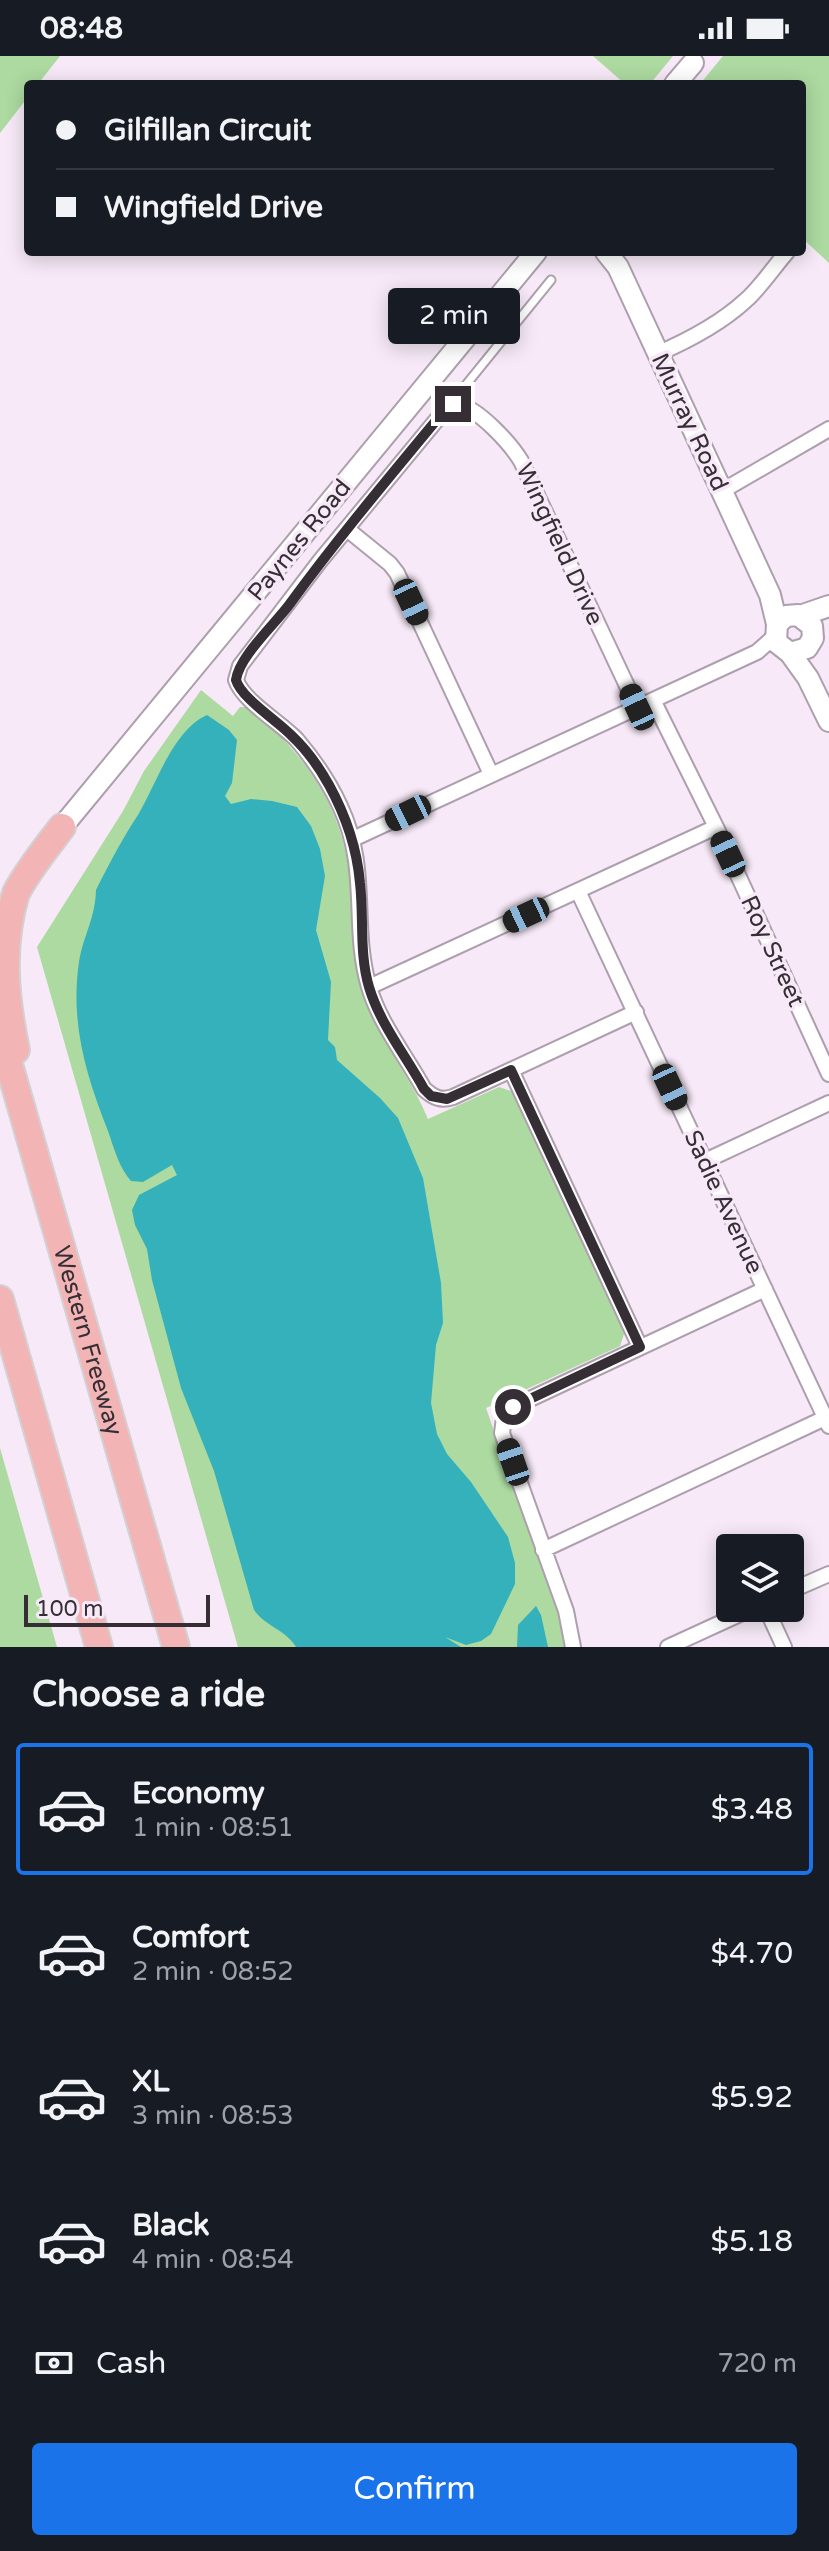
<!DOCTYPE html>
<meta charset="utf-8">
<style>
body{margin:0;font-family:"Varela Round",sans-serif;background:#242831;color:#f1f3f6;height:100vh;display:flex;flex-direction:column;font-size:30px;white-space:nowrap}
*{box-sizing:border-box;margin:0}
p{font-size:26px;color:#9ea1a6}
.icon{flex:none;width:44px;height:44px;fill:none;stroke:currentColor;stroke-width:2;stroke-linecap:round;stroke-linejoin:round}
.map{position:relative;height:1591px;overflow:hidden}
.sheet{display:flex;flex-direction:column;background:#171b24;flex:1}
.sheet>*{flex:none}
.top-card{position:absolute;left:24px;top:24px;width:782px;height:176px;border-radius:8px;box-shadow:0 4px 20px #0003;display:grid;align-content:center;height:176px;padding:0 32px;background:#171b24}
.controls{position:absolute;left:716px;top:1478px;display:grid;gap:16px}
.controls a{display:grid;place-items:center;width:88px;height:88px;border-radius:8px;background:#171b24;box-shadow:0 4px 20px #0003;font-size:40px}
.scale{position:absolute;left:24px;bottom:20px;width:186px;box-sizing:border-box;padding-left:8px;border:4px solid #352f35;border-top:0;font-size:22px;line-height:28px;white-space:nowrap;color:#352f35;-webkit-text-stroke:6px #f7e9f7;paint-order:stroke}
.end{position:absolute;width:36px;height:36px;margin:-18px;border:10px solid #352f35;background:#fff;box-shadow:0 0 0 4px #fff}
.from{border-radius:50%}
.bubble{position:absolute;height:56px;border-radius:8px;background:#171b24;box-shadow:0 4px 20px #0003;font-size:26px;font-weight:600;line-height:56px;text-align:center}
.car{position:absolute;width:24px;height:48px;margin:-24px -12px;border-radius:10px;box-shadow:0 0 6px 2px #0007;background:linear-gradient(#222 24%,#8ab4d8 0 40%,#222 0 76%,#8ab4d8 0 86%,#222 0)}
.top-card b{display:flex;align-items:center;gap:28px;height:76px;font-size:30px}
.top-card b+b{border-top:2px solid #363941}
.top-card i{width:20px;height:20px;background:#f1f3f6}
ul{padding:0;list-style:none}
li{display:flex;align-items:center;gap:24px;height:132px;margin:0 16px 12px;padding:0 16px;border:4px solid transparent;border-radius:8px}
li div{flex:1}
li b{display:block;font-size:30px}
li em{font-style:normal;font-weight:600}
li.current{border-color:#1a73e8}
li>.icon{width:72px;height:72px;stroke-width:1.5}
h2{padding:0 32px;font-size:36px;line-height:96px}
.pay{display:flex;align-items:center;gap:20px;height:88px;padding:0 32px;font-size:30px}
.pay p{margin-inline-start:auto}
.button{display:flex;gap:16px;margin-top:auto;padding:16px 32px}
.button a{flex:1;height:92px;border-radius:8px;background:#1a73e8;color:#fff;font-size:32px;font-weight:600;line-height:92px;text-align:center}
.status{display:flex;justify-content:space-between;align-items:center;height:56px;padding:0 40px;background:#171b24;direction:ltr}
.status svg{height:22px;fill:currentColor}
.map>svg:first-child{display:block}
.green{fill:#addaa1}
.water{fill:#34b1ba}
.lines{fill:none;stroke-linecap:round;stroke-linejoin:round}
.lane-casing{stroke:#ad9fad;stroke-width:11}
.street-casing{stroke:#ad9fad;stroke-width:18}
.secondary-casing{stroke:#ad9fad;stroke-width:24}
.highway-casing{stroke:#d3d1d3;stroke-width:30}
.lane{stroke:#fff;stroke-width:7}
.street{stroke:#fff;stroke-width:14}
.secondary{stroke:#fff;stroke-width:20}
.highway{stroke:#f2b4b5;stroke-width:26}
.route{stroke:#352f35;stroke-width:10}
.labels{text-anchor:middle;stroke-width:7;stroke-linejoin:round;paint-order:stroke}
.street-label{font-size:24px;fill:#352f35;stroke:#f7e9f7}
</style>
<div class="status"><b>08:48</b><svg viewBox="0 0 49 12"><path d="M0 12V9h3v3zM5 12V6h3v6zM10 12V3h3v9zM15 12V0h3v12zM26 1h20v11H26zM47 4h2v5h-2z"/></svg></div>
<div class="map">
<svg width="829" height="1591" viewBox="0 0 829 1591">
<rect width="100%" height="100%" fill="#f7e9f7"/>
<!-- green -->
<path class="green" d="M0,0H60L38,28H28V41L0,77Z
M593,0H673L650,28H625Z
M723,0H829V207L802,182V28H700Z
M201,634L233,660L240,651H248C307,700 344,751 351,831C354,866 351,899 361,933C376,981 410,1018 428,1063L499,1031L514,1036L625,1275L620,1290L486,1352L557,1555L565,1591H238L37,891L123,755L144,715Z
M0,1392L57,1591H0Z"/>
<!-- water -->
<path class="water" d="M207,659L229,674L237,684L232,727L225,740L231,748L251,743L272,745L297,751L311,770L320,793L325,820L316,874L331,926L328,984L335,991L337,1004L380,1042L398,1062L423,1122L441,1227L443,1267L436,1289L431,1347L437,1378L447,1398L471,1426L508,1481L515,1507V1528L491,1578L481,1585L466,1589L445,1581L461,1591H296C286,1574 265,1570 254,1554L214,1415L181,1332L152,1224L147,1193L135,1169L132,1154L139,1139L177,1119L172,1109L143,1126L131,1125C119,1112 114,1092 108,1075C86,1019 70,967 79,906C83,880 95,864 96,834C109,808 122,783 138,759C156,729 173,674 207,659Z
M536,1550L541,1559L548,1591H517L518,1569Z"/>
<g class="lines">
<!-- lane casing -->
<g class="lane-casing">
<path id="lane" d="M457,348L465,330L551,224"/>
</g>
<!-- street casing -->
<g class="street-casing">
<path id="street" d="M657,298C687,285 721,267 745,245C761,231 773,212 787,196
M722,435L829,373
M347,473L390,508L397,517L491,718
M653,644L716,771L829,1018
M353,783L757,596L775,580
M578,835L829,1370
M369,931L716,771
M636,956L453,1041C441,1045 434,1042 424,1033C406,1000 380,968 369,931C351,870 370,813 340,750C329,726 314,704 297,684C281,667 243,645 236,624L240,610L320,505L444,355L457,348C478,352 510,387 521,405L637,651
M511,1014L640,1291
M705,1105L829,1047
M543,1494L825,1362
M790,1535L829,1518
M766,1552L784,1591
M573,1591L566,1555L502,1377L504,1362L513,1351L765,1233
M668,1591L753,1552"/>
</g>
<!-- secondary casing -->
<g class="secondary-casing">
<path id="secondary" d="M675,28L693,7
M606,196L618,211L770,539L777,568
M800,560L829,550
M790,597L807,592L813,582L812,570L798,559L786,560L777,568L776,586L790,597L808,622L829,665
M62,771L536,196"/>
</g>
<!-- highway casing -->
<g class="highway-casing">
<g id="highway">
<path id="s1" d="M0,977L176,1591"/>
<path d="M16,994C5,942 0,889 16,837C28,814 46,792 62,771"/>
<path d="M0,1243L99,1591"/>
</g>
</g>
<!-- lane -->
<use href="#lane" class="lane"/>
<!-- street -->
<use href="#street" class="street"/>
<!-- secondary -->
<use href="#secondary" class="secondary"/>
<!-- highway -->
<use href="#highway" class="highway"/>
</g>
<g class="lines">
<!-- route -->
<path class="route" d="M453,348L444,355C391,419 338,482 289,549C274,569 239,601 236,624C241,642 278,665 292,680C307,694 319,711 329,729C346,760 357,792 360,827C364,862 359,897 369,931C380,968 406,1000 424,1033L431,1040L447,1043L511,1014L640,1291L513,1351"/>
</g>
<g class="labels">
<!-- street labels -->
<g class="street-label">
<text transform="translate(690 366) rotate(65)" y="8">Murray Road</text>
<text transform="translate(299 484) rotate(-51)" y="8">Paynes Road</text>
<text transform="translate(560 488) rotate(65)" y="8">Wingfield Drive</text>
<text transform="translate(773 895) rotate(65)" y="8">Roy Street</text>
<text transform="translate(724 1146) rotate(65)" y="8">Sadie Avenue</text>
<text dy="8" stroke="none"><textPath href="#s1" startOffset="320">Western Freeway</textPath></text>
</g>
</g>
</svg>
<div class="controls">
<a><svg class="icon" aria-label="layers" viewBox="0 0 24 24"><path d="M12 4l9 5-9 5-9-5zM3 14l9 5 9-5"/></svg></a>
</div>
<div class="scale">100 m</div>
<i class="end from" style="left:513px;top:1351px"></i>
<i class="end" style="left:453px;top:348px"></i>
<div class="bubble" style="left:388px;top:232px;width:132px">2 min</div>
<i class="car" style="left:411px;top:546px;rotate:155deg"></i>
<i class="car" style="left:637px;top:651px;rotate:335deg"></i>
<i class="car" style="left:408px;top:757px;rotate:244deg"></i>
<i class="car" style="left:728px;top:798px;rotate:335deg"></i>
<i class="car" style="left:526px;top:859px;rotate:245deg"></i>
<i class="car" style="left:670px;top:1031px;rotate:155deg"></i>
<i class="car" style="left:513px;top:1406px;rotate:341deg"></i>
<div class="top-card">
<b><i class="from"></i>Gilfillan Circuit</b>
<b><i></i>Wingfield Drive</b>
</div>
</div>
<section class="sheet">
<h2>Choose a ride</h2>
<ul>
<li class="current"><svg class="icon" aria-label="car" viewBox="0 0 24 24"><path d="M5 17H2v-5l4-1 3-4h7l3 4 3 1v5h-3M9 17h6M6 11h13"/><circle cx="7" cy="17" r="2"/><circle cx="17" cy="17" r="2"/></svg><div><b>Economy</b><p>1 min · 08:51</p></div><em>$3.48</em></li>
<li><svg class="icon" aria-label="car" viewBox="0 0 24 24"><path d="M5 17H2v-5l4-1 3-4h7l3 4 3 1v5h-3M9 17h6M6 11h13"/><circle cx="7" cy="17" r="2"/><circle cx="17" cy="17" r="2"/></svg><div><b>Comfort</b><p>2 min · 08:52</p></div><em>$4.70</em></li>
<li><svg class="icon" aria-label="car" viewBox="0 0 24 24"><path d="M5 17H2v-5l4-1 3-4h7l3 4 3 1v5h-3M9 17h6M6 11h13"/><circle cx="7" cy="17" r="2"/><circle cx="17" cy="17" r="2"/></svg><div><b>XL</b><p>3 min · 08:53</p></div><em>$5.92</em></li>
<li><svg class="icon" aria-label="car" viewBox="0 0 24 24"><path d="M5 17H2v-5l4-1 3-4h7l3 4 3 1v5h-3M9 17h6M6 11h13"/><circle cx="7" cy="17" r="2"/><circle cx="17" cy="17" r="2"/></svg><div><b>Black</b><p>4 min · 08:54</p></div><em>$5.18</em></li>
</ul>
<div class="pay"><svg class="icon" aria-label="cash" viewBox="0 0 24 24"><path d="M3 7h18v10H3z"/><circle cx="12" cy="12" r="2"/></svg>Cash<p>720 m</p></div>
<div class="button"><a>Confirm</a></div>
</section>
